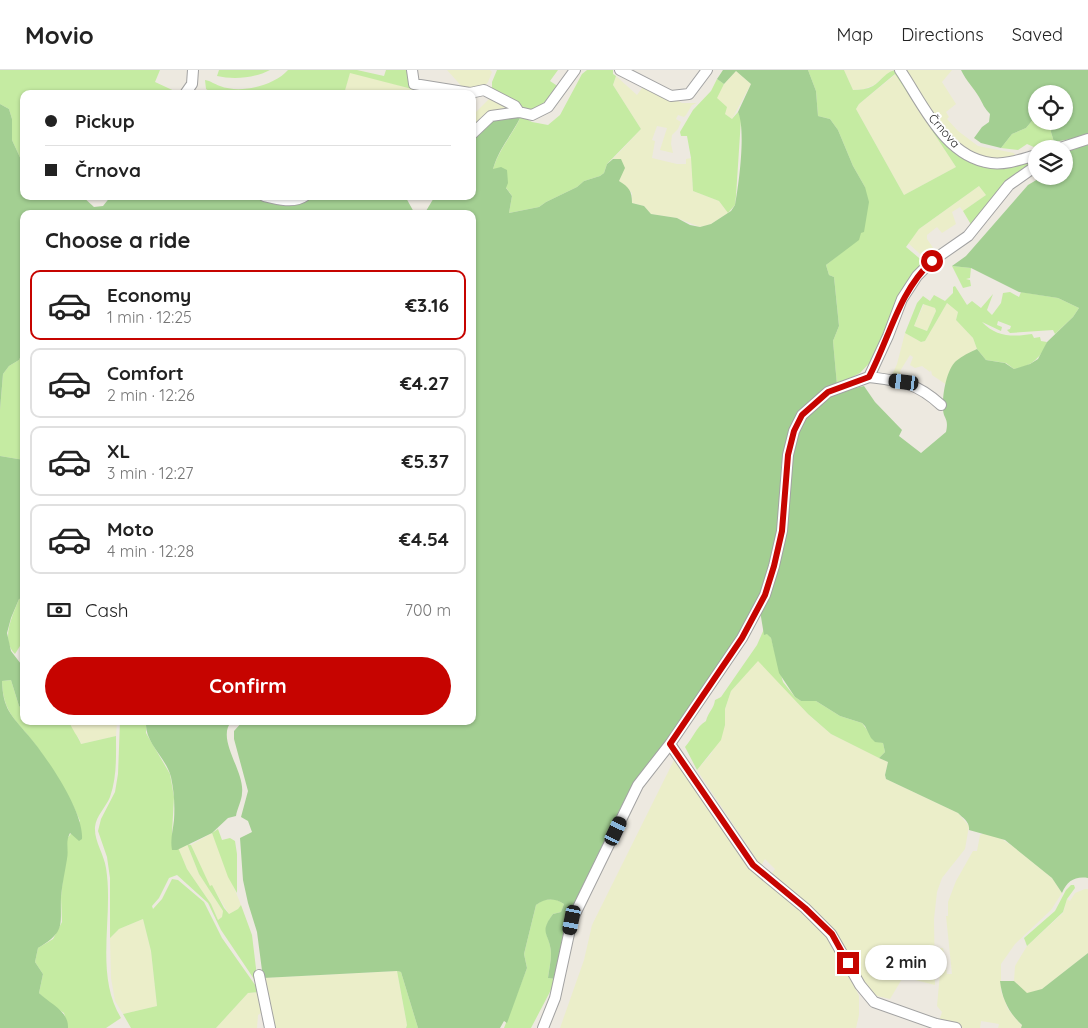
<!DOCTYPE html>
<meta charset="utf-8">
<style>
body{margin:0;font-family:Quicksand,sans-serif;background:#f2f2f2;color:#222;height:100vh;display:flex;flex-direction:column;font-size:19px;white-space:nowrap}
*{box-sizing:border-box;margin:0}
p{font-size:16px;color:#767676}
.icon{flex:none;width:28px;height:28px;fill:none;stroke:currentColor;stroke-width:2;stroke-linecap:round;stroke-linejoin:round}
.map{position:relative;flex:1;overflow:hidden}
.drawer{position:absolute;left:20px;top:140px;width:456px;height:515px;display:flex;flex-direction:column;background:#fff;border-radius:10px;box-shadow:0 1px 4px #0004}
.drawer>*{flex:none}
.top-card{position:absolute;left:20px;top:20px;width:456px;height:110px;border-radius:10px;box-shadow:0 1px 4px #0004;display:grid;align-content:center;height:110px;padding:0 25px;background:#fff}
.buttons{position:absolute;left:1028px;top:15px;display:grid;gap:10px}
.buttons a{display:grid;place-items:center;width:45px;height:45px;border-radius:50%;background:#fff;box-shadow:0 1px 4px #0004;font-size:25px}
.end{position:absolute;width:22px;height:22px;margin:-11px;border:6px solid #c60400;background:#fff;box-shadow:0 0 0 2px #fff}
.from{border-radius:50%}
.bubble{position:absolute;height:35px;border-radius:18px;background:#fff;box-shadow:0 1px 4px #0004;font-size:16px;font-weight:700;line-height:35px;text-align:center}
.car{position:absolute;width:15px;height:30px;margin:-15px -8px;border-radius:6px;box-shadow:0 0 4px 1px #0007;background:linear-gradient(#222 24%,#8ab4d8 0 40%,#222 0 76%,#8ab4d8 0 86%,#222 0)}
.top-card b{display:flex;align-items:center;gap:18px;height:48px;font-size:19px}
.top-card b+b{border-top:1px solid #e0e0e0}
.top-card i{width:12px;height:12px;background:#222}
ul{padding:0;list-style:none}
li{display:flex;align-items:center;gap:15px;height:70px;margin:0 10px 8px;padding:0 15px;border:2px solid #e0e0e0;border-radius:10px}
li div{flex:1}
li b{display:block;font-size:19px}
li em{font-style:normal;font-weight:700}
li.selected{border-color:#c60400}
li>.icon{width:45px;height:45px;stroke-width:1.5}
h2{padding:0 25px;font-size:22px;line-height:60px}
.pay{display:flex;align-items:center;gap:12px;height:55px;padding:0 25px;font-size:19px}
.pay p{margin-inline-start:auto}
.button{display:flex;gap:10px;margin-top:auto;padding:10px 25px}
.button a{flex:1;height:58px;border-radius:30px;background:#c60400;color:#fff;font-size:20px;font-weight:700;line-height:58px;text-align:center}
header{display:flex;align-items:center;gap:30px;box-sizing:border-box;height:70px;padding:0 25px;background:#fff;border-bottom:1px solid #e0e0e0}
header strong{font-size:24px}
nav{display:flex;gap:28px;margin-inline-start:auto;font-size:18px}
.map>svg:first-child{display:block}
.farmland{fill:#ebeec9}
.grass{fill:#c5eba2;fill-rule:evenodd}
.forest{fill:#a3cf92}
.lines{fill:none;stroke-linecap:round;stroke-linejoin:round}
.street-casing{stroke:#a2a2a2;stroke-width:12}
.street{stroke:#fff;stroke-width:10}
.route{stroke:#c60400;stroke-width:6}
.labels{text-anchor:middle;stroke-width:4;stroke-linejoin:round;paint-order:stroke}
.street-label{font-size:12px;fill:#1b1b1b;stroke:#fff}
</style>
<header>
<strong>Movio</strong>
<nav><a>Map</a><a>Directions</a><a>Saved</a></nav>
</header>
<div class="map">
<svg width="1088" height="958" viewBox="0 0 1088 958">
<rect width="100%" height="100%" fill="#ede9e0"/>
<!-- farmland -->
<path class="farmland" d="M447,0H490L492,2L488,12L484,17L465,20Z
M844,0H892L874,15L864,19L853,20Z
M905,0H952L942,12L956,34L946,42L949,47L947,49L958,61L978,76L1014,83L1016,87L993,90L969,82L954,71L930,41Z
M736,1L751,14L732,49L725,44L716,28L724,14Z
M350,2L416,20L417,17L432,24H344Z
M896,4L956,97L904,125L856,39L859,34Z
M616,6L637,25L645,14L682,33H697L692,35L686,45L684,47L678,45L676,49L681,52L678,59L672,65L671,74L673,83L660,80L667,58L657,56L652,70L655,71L652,88L677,94H686V89L691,88L693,121L719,131L728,143L711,154L700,157L677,148L651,144L644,136L632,133V123L619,111L621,90L613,89L641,59L613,15Z
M492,26L516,39L495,41L481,49L473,59L472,46Z
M979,116L986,125L963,141L960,137L952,142L956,154L942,163L937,157L927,165V169L936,182L929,186L923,182L920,184L908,173L919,159Z
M947,233L958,242L956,250L973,268L977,279L969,283L950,301L947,315L932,305L931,300L930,302L922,296L915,298L910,295L913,287L910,285L900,301L902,310L889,312L897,294L905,263L921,272L925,271Z
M924,234L935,238L936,241L927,261L914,256Z
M758,590L808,644L831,664L888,692L885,705L886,709L958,743L969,756L965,779L942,808L937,822L934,849L935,915L911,909H902L890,929L873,925L865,917L853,895L770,806L775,799L765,789L761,796L697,700L711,684L725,655V639L731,621Z
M69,651H117L116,666L81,674L79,668L73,662Z
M676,686L741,782L801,838L835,875L859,926V945L856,958H560L584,890L592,855Z
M212,763L241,835L238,839L229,844L212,816L210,817L191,775Z
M985,763L997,766L1014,777L1052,808L1062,823L1051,840L1015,874L1001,894V921L1008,939L1022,956L1021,958H998L999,954L981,951L980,958H963L953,952L939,951L942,942L937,936L940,903L939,878H943L947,904H952L946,846H948V832L956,811L973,781H977L980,765Z
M187,774L199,804L223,841L222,847L218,850L211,834L187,799L178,778Z
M1085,819H1088V883L1042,919L1027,924L1014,911L1015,896L1027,876L1063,843L1067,829L1070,831L1075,823Z
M143,849L151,881L157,936L123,944L115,931L111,908L110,868L119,859Z
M397,901L407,955L406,958H274L263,908Z
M260,922L264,941L258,945L257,958H216L248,923Z"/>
<!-- grass -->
<path class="grass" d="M0,0H160L155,12L181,24H24V113L22,108L23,94L12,70V49L9,39L0,34Z
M219,0H270C255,8 234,10 217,6Z
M288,0H357L384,6L386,0H409L417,17L416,20L350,3L344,24H214L206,19L205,10C211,11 214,14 220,16C240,24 274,16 288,0Z
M497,0H558L550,11L559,17L544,38L525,41L492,21V12Z
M587,0H613V4L616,6L613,15L641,59L607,94L604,103L600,106L584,111L577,117L546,132L539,137L509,143L512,126L493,99C499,79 513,64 521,46L532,52L548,55L560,45L582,4Z
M808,0H844L853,20C860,20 867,19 873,16C881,11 887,0 897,0L969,90L1036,88V92L973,158L963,141L986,125L979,116L919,159L906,177L925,193L876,286L860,303L837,315L833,271L839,256L834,207L829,205L826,195L841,183L865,117L853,96L838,60L830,49L818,46L816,21ZM895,4L956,97L904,125L856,39L859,34Z
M717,9L724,14L717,28L727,37L725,44L732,49L738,42L741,49L736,126L735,135L728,143L719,131L693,121L691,88L687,66H681L680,62L693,40L711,21Z
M1036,46V51H1052L1051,62L1054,72L1036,78L1027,74L1018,80L1001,78L1012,64L1026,58Z
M952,196L971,198L970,208L966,209L970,210L971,216L963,218Z
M955,216L967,235L972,231L981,238L993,224L987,240L992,245L1001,233L1003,223L1010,222L1019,227L1021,222L1058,228L1079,238L1073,247L1055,264L1053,260L1010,263L1007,260L1010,259L1011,256L998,251L997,255L1002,257L1001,261L982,252C996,267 1013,267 1032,264L1034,268L1040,267L1041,271L1047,272C1042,287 1031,297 1014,299L1006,293L986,290L977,279L973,268L956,250L958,242L947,233L925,271L921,272L905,263L917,233L923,226L930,231L934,225L945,231L953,223V217ZM923,234L935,238L936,241L927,261L914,256Z
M24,279V390L0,386V340L3,304L9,296L19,290Z
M24,528V564H21L20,576L15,584C0,569 13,545 19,529Z
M764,559L771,568L783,612L795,627L801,631H816L840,646L862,653L875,671L883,673L885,682L879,688L831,664L808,644L758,591L731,621L725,639V655L721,670L697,700L685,677C693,668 696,657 706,651C708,642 714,639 715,630L721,627L757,575Z
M11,610L19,636L24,641V651H69C72,660 78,666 81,674L116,666C116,687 117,707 110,727C106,737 96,746 95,757C94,771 104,784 106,798C114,846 94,904 121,948L106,958H68L64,943L50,934L39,923L43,904L35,892L38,878L53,869L62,852L61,827L67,769L80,751C69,724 52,698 35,674C17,650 3,644 2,611Z
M120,651H146V663L170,704L174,727L172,763L187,799L211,834L218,850L222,847L223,841L199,804L187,774L191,775L210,816L212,815L224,838L229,844L238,839L241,835L252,865L258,915L221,860L208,833L177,805L169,808L159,828L152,836L153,839L162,829L172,809L178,810L204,832L222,868L260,922L248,923L216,958H131L123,944L157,936L151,881L143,849L119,859L110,868V808L107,787L98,761L101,749L115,722L118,704Z
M218,759L222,770L230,768L235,771L237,784V823L228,807L212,763Z
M1071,815H1074L1075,818L1067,829L1063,842L1027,876L1024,868L1055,841L1066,820Z
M555,829L564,834L561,842L553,844C539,864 550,863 551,883C551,891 549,900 548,908L555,909L552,918L531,958H504L527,898L524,884L536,835L543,830Z
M397,901L401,902L418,958H406L407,955Z"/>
<!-- forest -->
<path class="forest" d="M723,0H808L816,21L818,46L830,49L838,60L853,96L865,117L869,132L864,162L861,163L859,170L826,195L829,205L834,207L839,256L833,271L837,315L812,329L800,342L788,366L781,397L780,451L773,488L762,521L739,564L624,731L570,842L564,859L555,909L548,908C549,900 551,891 551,883C550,863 538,864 553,844L561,842L564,834C554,828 546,828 536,835L524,884L527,898L507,953L504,951L500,958H418L401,902L397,901L263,908L257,862L248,833L243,810L240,768L252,762L248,751L241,747L248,721L234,669V661L243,651H472V144H416L426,141L435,126H472L473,69L493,48L521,46C512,65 499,78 493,99L501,97L507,100L508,113L506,118L512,126L509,143L539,137L546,132L577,117L584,111L600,106L604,103L607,94L613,89H621L625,98L619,111C629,117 632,121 632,133L644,136L651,144L677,148L690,155L700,157L711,154L731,141L735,135C739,113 746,60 738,42L751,14L736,1L724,14L717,9Z
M961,0H1088V66L1054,72L1051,62L1052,51H1064V24H1036V46L1026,58L1012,64L1001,78L981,73L974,68L982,57L989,52L990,44C984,38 983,34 979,27C973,17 967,12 961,0Z
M0,34L9,39L12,49V70L23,94L22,108L24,126H82L94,137L103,136L111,126H252C265,133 298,135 311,126H405L415,144H24V279L19,290L9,296L3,304L0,340Z
M1088,74V808C1075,806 1067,811 1062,823L1052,808L1005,770L969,760C970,752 963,748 958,743L886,709L885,705L888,692L879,688L885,682L883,673L875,672L871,668L865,656L862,653L840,646L816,631H801L795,627L779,603L771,568L767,564L764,565L760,541L777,504L784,470L793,371L803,349L823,329L838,322L864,316L875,332L902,360L899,366L921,383L946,362C949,348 944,350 943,340C942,327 946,300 956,291C962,286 970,282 977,279L986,290L1005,293L1014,299L1030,294L1038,289L1047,272L1073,247L1079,238L1058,228L1019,222L971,198L952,196L966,186L1028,115L1043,106H1064V83Z
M0,386L24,390V528L19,529L11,548L7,563L11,581L24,598V641L19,636L11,610L2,611C3,639 11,645 28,665C46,686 84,741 82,769L79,771L70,763C65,772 69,779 67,789C65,802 62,814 61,827C60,856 66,861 38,878L35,892L43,904L39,923C50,934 69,941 68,958H0Z
M146,651H232C215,668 245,701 242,723C242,730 237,739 236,746L228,748L212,763L177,780H172C170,770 173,760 174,750C175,735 174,721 171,707C166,687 144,673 146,651Z
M1088,883V958H1021L1022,955C1009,943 1002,929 1000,911H1014L1027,923L1042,919Z"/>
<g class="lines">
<!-- street casing -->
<g class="street-casing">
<path id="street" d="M412,0L414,14L470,23L484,20L515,36L519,42L532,45L548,37L575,0
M620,0L671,26L689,24L707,0
M900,0C923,34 945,87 991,93C1006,95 1022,89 1036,85
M185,24L192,14L193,0
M472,64L491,46L519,42
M1057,79L1088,69
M264,126C276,129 294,134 305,126
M869,307C900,311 916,312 941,335
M670,674L753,795L805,838L831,864L860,915L874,932L936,954L956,958
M259,905L270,958
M543,958L555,928L572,850L638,715L670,674L742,568L765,525L774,496L782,461L788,385L794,361L802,345L828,322L869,307L888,266L902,229L917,206L932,191L968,166L1009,115L1036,96"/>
</g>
<!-- street -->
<use href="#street" class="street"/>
</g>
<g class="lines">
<!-- route -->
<path class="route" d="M848,893L832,864L805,838L753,795L670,674L742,568L765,525L774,496L782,461L788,385L794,361L802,345L828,322L869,307C890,267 898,223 932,191"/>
</g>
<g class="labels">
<!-- street labels -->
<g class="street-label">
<text transform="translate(944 61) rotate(49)" y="4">Črnova</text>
</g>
</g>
</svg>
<div class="buttons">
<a><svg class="icon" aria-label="locate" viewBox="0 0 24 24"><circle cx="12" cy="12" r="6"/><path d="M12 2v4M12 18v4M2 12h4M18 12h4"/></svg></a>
<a><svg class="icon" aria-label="layers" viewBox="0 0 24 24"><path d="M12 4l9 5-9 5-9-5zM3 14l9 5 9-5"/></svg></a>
</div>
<i class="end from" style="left:932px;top:191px"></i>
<i class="end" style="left:848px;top:893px"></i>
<div class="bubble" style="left:865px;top:875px;width:82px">2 min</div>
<i class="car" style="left:904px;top:312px;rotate:277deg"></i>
<i class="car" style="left:616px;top:761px;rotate:25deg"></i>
<i class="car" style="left:572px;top:850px;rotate:191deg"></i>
<div class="top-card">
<b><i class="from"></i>Pickup</b>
<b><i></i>Črnova</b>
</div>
<section class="drawer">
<h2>Choose a ride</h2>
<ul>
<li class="selected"><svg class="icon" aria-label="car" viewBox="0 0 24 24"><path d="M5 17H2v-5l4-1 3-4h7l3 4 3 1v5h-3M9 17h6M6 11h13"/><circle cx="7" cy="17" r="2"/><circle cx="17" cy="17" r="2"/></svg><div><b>Economy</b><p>1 min · 12:25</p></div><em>€3.16</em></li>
<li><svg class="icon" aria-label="car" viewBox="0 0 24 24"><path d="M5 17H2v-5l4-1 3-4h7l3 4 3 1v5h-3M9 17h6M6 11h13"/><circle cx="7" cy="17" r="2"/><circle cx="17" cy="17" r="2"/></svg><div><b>Comfort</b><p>2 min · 12:26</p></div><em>€4.27</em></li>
<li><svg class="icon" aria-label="car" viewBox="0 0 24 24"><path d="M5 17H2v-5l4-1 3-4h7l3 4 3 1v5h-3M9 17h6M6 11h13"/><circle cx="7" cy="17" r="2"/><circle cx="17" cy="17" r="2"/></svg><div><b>XL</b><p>3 min · 12:27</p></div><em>€5.37</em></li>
<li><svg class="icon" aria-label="car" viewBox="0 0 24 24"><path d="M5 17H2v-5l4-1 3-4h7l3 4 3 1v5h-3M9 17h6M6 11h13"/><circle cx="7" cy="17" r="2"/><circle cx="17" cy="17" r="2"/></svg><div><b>Moto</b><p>4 min · 12:28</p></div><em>€4.54</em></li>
</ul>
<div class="pay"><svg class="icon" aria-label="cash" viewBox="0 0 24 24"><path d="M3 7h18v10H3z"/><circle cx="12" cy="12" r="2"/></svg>Cash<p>700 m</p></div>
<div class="button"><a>Confirm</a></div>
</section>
</div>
